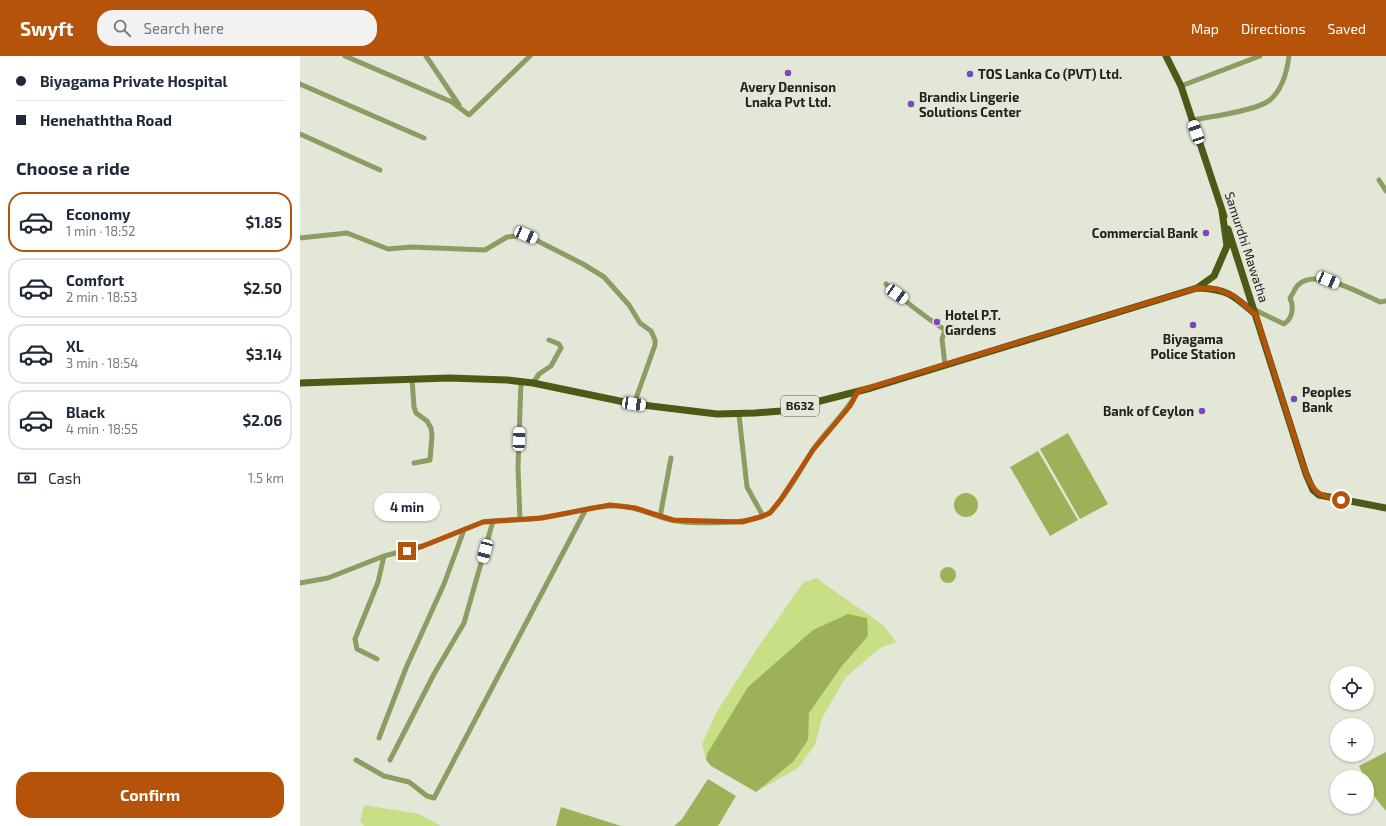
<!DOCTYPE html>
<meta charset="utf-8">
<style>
body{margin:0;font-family:"Exo 2",sans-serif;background:#f2f2f3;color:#1f2937;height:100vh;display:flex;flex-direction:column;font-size:15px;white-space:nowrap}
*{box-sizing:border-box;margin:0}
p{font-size:13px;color:#747a83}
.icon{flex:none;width:22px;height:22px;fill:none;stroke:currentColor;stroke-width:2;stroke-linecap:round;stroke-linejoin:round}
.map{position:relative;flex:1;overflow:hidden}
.drawer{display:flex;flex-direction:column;background:#fff;width:300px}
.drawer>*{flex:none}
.guide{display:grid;align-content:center;height:88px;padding:0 16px;background:#fff}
.tools{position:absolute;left:1030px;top:610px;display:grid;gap:8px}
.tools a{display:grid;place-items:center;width:44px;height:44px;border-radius:50%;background:#fff;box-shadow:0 1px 3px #0004;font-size:20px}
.end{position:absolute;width:18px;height:18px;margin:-9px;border:5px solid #b45309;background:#fff;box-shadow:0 0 0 2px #fff}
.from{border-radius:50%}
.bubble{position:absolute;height:28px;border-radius:14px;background:#fff;box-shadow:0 1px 3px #0004;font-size:13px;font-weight:700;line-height:28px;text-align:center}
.car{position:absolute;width:12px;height:24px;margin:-12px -6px;border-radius:5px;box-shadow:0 0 3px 1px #0007;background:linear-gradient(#fff 24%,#345 0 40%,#fff 0 76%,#345 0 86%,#fff 0)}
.guide b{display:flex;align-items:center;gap:14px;height:38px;font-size:15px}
.guide b+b{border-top:1px solid #e0e1e3}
.guide i{width:10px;height:10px;background:#1f2937}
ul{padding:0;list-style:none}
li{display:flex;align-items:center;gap:12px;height:60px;margin:0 8px 6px;padding:0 8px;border:2px solid #e0e1e3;border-radius:16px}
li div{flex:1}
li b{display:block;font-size:15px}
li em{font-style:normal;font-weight:700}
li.selected{border-color:#b45309}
li>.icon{width:36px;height:36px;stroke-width:1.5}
h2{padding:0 16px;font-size:18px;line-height:48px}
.pay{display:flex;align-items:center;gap:10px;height:44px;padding:0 16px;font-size:15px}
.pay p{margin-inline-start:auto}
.button{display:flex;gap:8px;margin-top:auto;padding:8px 16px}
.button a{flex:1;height:46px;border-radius:16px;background:#b45309;color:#fff;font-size:16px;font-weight:700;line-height:46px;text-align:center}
header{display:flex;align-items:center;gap:24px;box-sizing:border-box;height:56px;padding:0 20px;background:#b45309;color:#fff}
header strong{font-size:19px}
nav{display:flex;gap:22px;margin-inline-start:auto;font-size:14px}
.search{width:280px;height:36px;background:#f2f2f3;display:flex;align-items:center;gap:10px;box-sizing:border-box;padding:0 14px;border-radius:16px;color:#747a83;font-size:15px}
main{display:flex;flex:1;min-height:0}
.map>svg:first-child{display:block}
.green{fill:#c8df85}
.water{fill:#9cb158}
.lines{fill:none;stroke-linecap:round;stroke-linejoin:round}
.minor{stroke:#8d9c63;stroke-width:5}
.major{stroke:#4c5a17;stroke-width:7}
.route{stroke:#b45309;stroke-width:5}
.poi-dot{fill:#7b47be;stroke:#e3e7d8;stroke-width:1.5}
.labels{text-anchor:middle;stroke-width:4;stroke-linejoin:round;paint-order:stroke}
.shield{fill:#e3e7d8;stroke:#5c5e56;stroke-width:1}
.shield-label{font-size:12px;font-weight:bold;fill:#22231e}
.poi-label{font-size:13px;font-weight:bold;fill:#22231e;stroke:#e3e7d8;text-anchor:start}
.street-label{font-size:13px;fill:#22231e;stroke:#e3e7d8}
</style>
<header>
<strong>Swyft</strong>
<div class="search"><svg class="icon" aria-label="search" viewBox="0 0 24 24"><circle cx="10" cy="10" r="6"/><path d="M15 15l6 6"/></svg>Search here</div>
<nav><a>Map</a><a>Directions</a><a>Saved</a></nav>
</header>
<main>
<section class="drawer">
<div class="guide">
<b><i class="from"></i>Biyagama Private Hospital</b>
<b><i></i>Henehaththa Road</b>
</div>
<h2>Choose a ride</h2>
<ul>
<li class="selected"><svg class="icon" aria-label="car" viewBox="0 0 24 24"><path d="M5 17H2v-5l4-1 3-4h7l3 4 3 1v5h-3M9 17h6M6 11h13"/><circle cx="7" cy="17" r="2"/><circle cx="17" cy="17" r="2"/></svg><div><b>Economy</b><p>1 min · 18:52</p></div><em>$1.85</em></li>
<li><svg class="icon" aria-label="car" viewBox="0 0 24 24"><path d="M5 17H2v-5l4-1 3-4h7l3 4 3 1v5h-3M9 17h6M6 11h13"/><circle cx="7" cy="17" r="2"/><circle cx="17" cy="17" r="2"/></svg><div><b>Comfort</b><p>2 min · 18:53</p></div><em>$2.50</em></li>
<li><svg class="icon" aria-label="car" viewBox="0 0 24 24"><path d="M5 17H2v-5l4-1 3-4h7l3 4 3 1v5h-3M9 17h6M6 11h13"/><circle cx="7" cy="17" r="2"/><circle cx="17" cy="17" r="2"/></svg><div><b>XL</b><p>3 min · 18:54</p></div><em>$3.14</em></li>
<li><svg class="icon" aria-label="car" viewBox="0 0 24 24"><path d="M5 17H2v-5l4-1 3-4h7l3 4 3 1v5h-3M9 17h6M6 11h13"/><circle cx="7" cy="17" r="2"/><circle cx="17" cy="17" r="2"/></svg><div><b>Black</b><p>4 min · 18:55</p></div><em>$2.06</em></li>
</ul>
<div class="pay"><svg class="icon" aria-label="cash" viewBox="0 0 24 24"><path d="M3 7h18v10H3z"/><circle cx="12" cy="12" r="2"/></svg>Cash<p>1.5 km</p></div>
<div class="button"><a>Confirm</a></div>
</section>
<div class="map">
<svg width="1086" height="770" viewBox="0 0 1086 770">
<rect width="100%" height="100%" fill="#e3e7d8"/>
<!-- green -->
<path class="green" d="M516,522L583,569L596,586L580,592L546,621L522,662L515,689L498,712L456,736L493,706L507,684L509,657L542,610L568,580L407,698L406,704L402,688L416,657L456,594L503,527Z
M64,749L119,758L141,770H64L60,765Z"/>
<!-- water -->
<path class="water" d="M768,377L808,448L780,463L740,393Z
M738,395L778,464L750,480L710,411Z
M654 449a12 12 0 1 1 24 0a12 12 0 1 1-24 0Z
M640 519a8 8 0 1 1 16 0a8 8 0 1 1-16 0Z
M548,558L567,562L568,580L542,610L509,657L508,684L493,706L456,736L411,710L406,704L407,698L448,631L513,574Z
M1086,696V755C1079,746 1067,734 1067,721H1064L1059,710Z
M408,723L436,740L418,770H374L382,763Z
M261,751L315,768L321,770H256Z"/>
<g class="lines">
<!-- minor -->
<path class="minor" d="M45,0L152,46L169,59L230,0
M126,0L159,49
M0,28L124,82
M881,30L960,0
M892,64C910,61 956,55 970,44C983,33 987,16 989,0
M0,78L80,114
M1079,124L1086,135
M0,182L47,177L88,193L111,191L185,194L207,181L226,179L283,208L304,221L329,249L340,267L351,275L355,284V289L334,348
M586,228C604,245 624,260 645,274L642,283L645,309
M955,254L984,268C993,262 994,251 990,242C993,238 995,232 998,229C1016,211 1061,238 1080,246L1086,245
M112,323L114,351L116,357L127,365L131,372L132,380L130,404L114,407
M233,327L239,318L251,310L261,292L259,288L249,284
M439,359L447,431L463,460
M360,461L371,402
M220,464L218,411L221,326
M0,527L28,522L84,500L123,490L183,466C202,463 221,465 241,462C266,459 297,448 321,450C338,451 354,460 371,464C391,468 452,469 469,457C482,448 503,410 512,395C526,374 546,358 558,335
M77,603L57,593L55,583L78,526L84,500
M79,682L106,612L144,528L164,474
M56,704L84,720L109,726L127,740L134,742L285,455
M90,704L134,618L164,567L193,465"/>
<!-- major -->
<path class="major" d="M866,0L881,30L924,160
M928,173L1006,418L1013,434L1019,439L1086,452
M897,232C928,233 933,239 955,258
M0,327L149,322L207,324L233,327L334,348L417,358L455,357L481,355L571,332L897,232L914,220L927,190L922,155"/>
</g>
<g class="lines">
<!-- route -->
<path class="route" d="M107,495L123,490L183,466L241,462L310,449L335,452L373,464L442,466L463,460L470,457L481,443L513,394L550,350L558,335L897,232L917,233L934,240L956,259L1006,418C1015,438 1019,440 1041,444"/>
</g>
<!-- markers -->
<g class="poi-dot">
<circle cx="488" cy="17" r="4"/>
<circle cx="670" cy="18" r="4"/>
<circle cx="611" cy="48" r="4"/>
<circle cx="906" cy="177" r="4"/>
<circle cx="637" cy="266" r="4"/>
<circle cx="893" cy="269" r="4"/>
<circle cx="994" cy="343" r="4"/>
<circle cx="902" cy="355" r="4"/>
</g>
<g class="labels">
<!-- shield labels -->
<rect class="shield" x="481" y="340" width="38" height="20" rx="3"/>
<g class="shield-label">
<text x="500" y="354">B632</text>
</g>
<!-- poi labels -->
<g class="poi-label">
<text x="678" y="23">TOS Lanka Co (PVT) Ltd.</text>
<text x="488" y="36" text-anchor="middle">Avery Dennison<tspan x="488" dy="15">Lnaka Pvt Ltd.</tspan></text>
<text x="619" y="46">Brandix Lingerie<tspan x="619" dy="15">Solutions Center</tspan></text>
<text x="898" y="182" text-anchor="end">Commercial Bank</text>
<text x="645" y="264">Hotel P.T.<tspan x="645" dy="15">Gardens</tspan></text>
<text x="893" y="288" text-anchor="middle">Biyagama<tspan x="893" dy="15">Police Station</tspan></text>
<text x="1002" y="341">Peoples<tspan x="1002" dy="15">Bank</tspan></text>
<text x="894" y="360" text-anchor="end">Bank of Ceylon</text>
</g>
<!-- street labels -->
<g class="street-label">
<text transform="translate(947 191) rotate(72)" y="5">Samurdhi Mawatha</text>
</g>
</g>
</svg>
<div class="tools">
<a><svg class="icon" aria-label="locate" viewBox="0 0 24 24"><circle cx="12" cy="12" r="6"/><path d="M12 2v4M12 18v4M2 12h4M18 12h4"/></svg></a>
<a>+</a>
<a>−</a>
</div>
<i class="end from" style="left:1041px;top:444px"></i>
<i class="end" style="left:107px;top:495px"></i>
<div class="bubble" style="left:74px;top:437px;width:66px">4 min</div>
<i class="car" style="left:896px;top:76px;rotate:341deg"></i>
<i class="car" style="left:226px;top:179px;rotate:113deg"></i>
<i class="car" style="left:1028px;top:224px;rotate:113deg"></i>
<i class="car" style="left:597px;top:238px;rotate:125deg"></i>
<i class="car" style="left:334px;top:348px;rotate:98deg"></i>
<i class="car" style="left:219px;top:383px;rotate:2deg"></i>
<i class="car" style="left:185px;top:495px;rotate:195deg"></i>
</div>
</main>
